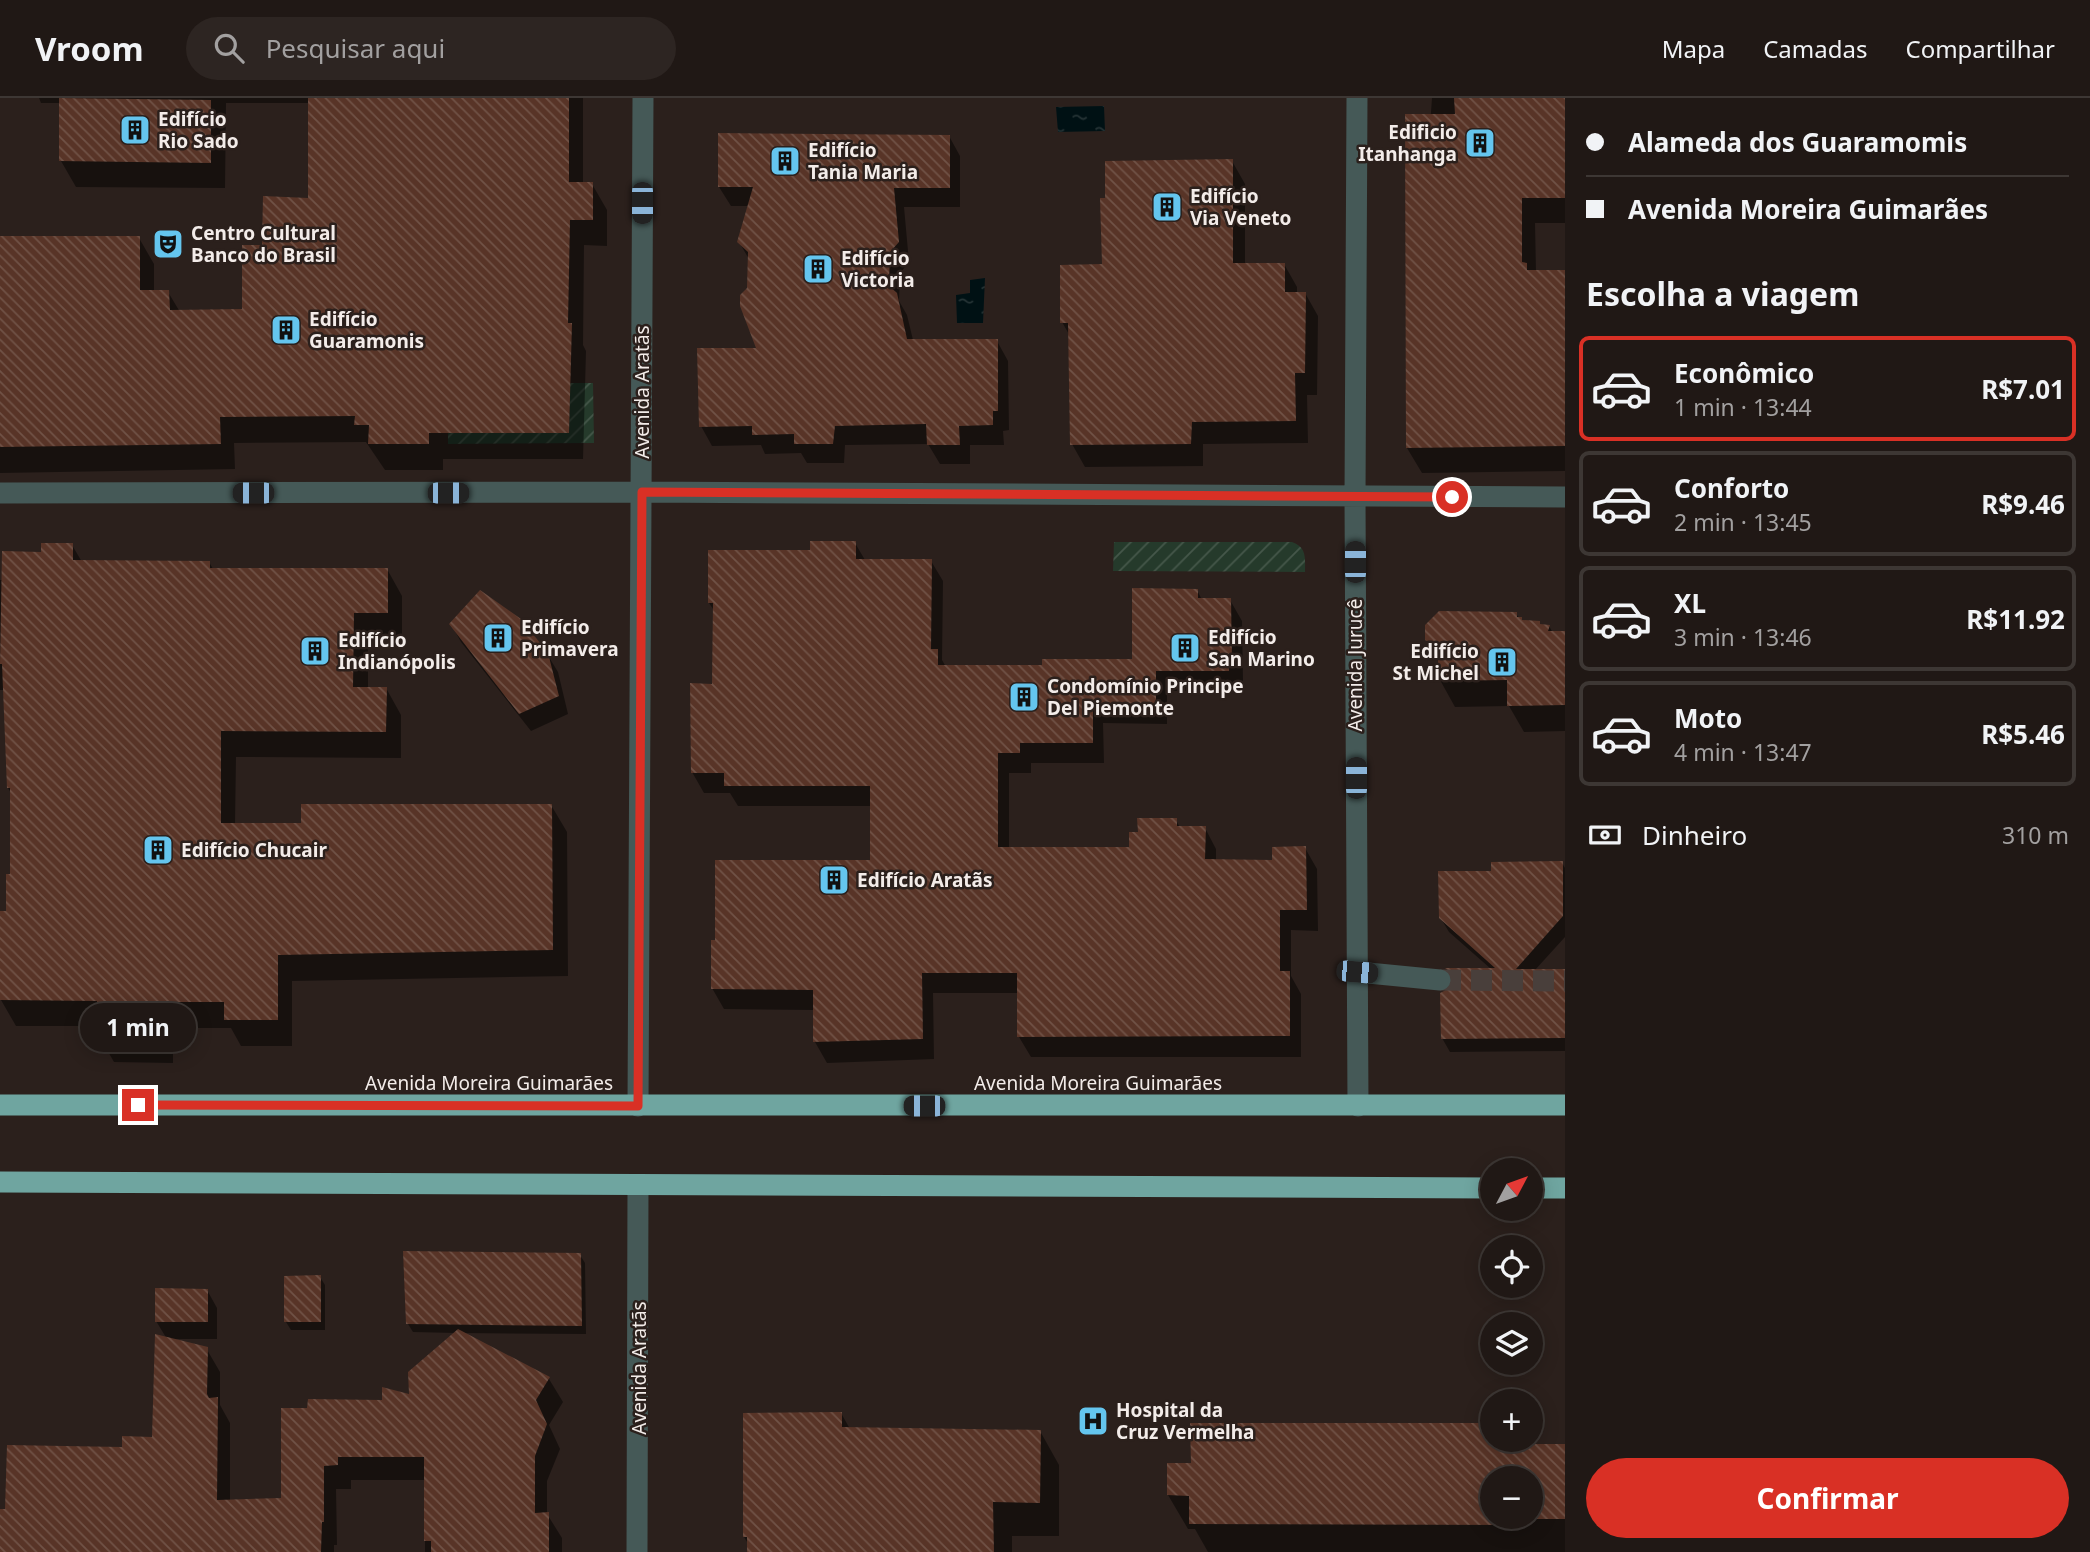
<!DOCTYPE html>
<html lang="pt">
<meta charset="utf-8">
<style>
body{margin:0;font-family:"Noto Sans",sans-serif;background:#2d2522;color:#f1f3f6;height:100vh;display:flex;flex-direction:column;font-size:26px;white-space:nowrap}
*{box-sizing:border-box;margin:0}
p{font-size:23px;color:#a2a0a0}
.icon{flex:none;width:38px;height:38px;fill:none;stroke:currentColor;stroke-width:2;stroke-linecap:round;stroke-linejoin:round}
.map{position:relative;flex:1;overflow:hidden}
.drawer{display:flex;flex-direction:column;background:#201815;width:525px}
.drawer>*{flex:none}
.banner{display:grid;align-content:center;height:154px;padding:0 21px;background:#201815}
.needle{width:46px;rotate:49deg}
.buttons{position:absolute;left:1480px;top:1060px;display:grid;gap:14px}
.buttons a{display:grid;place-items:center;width:63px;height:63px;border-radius:50%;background:#201815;box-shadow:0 4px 18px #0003,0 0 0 2px #3d3734;font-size:35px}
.end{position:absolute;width:32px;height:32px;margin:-16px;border:9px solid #d93025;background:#fff;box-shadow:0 0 0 4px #fff}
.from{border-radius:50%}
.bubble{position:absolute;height:49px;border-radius:24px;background:#201815;box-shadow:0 4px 18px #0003,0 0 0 2px #3d3734;font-size:23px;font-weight:700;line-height:49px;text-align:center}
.car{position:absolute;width:21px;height:42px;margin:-21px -10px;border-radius:9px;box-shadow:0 0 5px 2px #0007;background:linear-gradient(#222 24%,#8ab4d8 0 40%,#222 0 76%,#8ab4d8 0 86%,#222 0)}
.banner b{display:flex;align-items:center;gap:24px;height:66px;font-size:26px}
.banner b+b{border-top:2px solid #3d3734}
.banner i{width:18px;height:18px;background:#f1f3f6}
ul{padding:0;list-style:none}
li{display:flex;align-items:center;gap:21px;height:105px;margin:0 14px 10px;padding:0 7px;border:4px solid #3d3734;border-radius:10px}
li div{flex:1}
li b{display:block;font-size:26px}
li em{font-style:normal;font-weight:700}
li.current{border-color:#d93025}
li>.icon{width:63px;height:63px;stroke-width:1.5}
h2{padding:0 21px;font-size:32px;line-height:84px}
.pay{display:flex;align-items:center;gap:18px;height:77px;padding:0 21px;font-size:26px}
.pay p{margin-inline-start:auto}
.button{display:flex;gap:14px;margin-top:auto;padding:14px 21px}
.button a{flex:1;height:80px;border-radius:42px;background:#d93025;color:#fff;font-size:28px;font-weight:700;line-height:80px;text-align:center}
header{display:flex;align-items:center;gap:42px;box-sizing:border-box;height:98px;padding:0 35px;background:#201815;border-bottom:2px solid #3d3734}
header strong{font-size:33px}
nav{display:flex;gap:38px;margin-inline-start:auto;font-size:24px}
.search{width:490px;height:63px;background:#2d2522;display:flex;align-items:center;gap:18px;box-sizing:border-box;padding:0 24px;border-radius:38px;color:#a2a0a0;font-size:26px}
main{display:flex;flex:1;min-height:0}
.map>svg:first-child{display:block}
.garden{fill:url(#garden-furrows)}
.water{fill:url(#water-ripples)}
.shadow{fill:#0007;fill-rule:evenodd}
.building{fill:url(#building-back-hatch);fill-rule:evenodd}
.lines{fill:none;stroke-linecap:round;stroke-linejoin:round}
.minor-tunnel{stroke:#493f3b;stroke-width:21;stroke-dasharray:21 10;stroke-linecap:butt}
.minor{stroke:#455957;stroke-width:21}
.highway{stroke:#6fa5a0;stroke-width:21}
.route{stroke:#d93025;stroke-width:9}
.labels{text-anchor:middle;stroke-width:5;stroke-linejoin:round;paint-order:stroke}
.poi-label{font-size:19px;font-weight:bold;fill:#f3ece9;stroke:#2b201c;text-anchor:start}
.street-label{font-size:19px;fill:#f3ece9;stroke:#2b201c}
</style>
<header>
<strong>Vroom</strong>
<div class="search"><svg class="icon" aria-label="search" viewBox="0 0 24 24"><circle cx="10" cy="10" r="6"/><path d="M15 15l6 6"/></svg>Pesquisar aqui</div>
<nav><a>Mapa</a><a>Camadas</a><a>Compartilhar</a></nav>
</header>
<main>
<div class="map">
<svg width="1565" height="1454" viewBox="0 0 1565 1454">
<defs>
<pattern id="garden-furrows" width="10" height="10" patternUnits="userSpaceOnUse" patternTransform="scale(1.75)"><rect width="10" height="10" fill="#253a2b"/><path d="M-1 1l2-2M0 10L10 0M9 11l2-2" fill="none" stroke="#45574a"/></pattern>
<pattern id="water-ripples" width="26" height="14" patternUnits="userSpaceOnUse" patternTransform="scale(1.75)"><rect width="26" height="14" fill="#001114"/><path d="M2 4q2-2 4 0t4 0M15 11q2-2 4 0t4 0" fill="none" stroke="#263436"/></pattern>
<pattern id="building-back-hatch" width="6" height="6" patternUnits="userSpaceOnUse" patternTransform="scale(1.75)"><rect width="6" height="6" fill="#583427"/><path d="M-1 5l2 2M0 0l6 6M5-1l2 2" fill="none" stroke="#705246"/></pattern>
</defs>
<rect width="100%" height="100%" fill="#2b201c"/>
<!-- garden -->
<path class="garden" d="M570,285H593L594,345L448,346V335H569Z
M1114,444H1292C1307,449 1305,460 1305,474L1113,473Z"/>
<!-- water -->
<path class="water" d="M1104,8L1105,33L1058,34L1056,9Z
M985,180L983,225H957L956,197L970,195V182Z"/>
<!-- shadow -->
<path class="shadow" d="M39,0H583V86H592L607,112V148L584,147L583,247L586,253L583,361H443V372H385L366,344L234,345L235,371L0,375V139L139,140L154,166V194H168L180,214L244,213L264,148L310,102V5H226L225,90L76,89L61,63V5H41Z
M1432,0H1565V125H1535L1536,174H1565V373L1422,375L1407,350Z
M949,38L960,58V109H904L909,164L900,175L899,203L907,217L913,242L997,243L1008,263L1009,332L1003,333L1004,347H970V366H940L928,346L845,347L844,365H807L801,355L765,356L761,347L712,348L701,328L758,251L748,191L749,161L739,144L749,108H731L719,89Z
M1232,63L1245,86V167L1284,166L1297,189V195H1305L1318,218L1317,297H1307L1308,345L1203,346V368L1085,369L1072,346L1070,238L1062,224L1103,168Z
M855,445L865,462L931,463L943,483L942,562L946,569L1044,568L1134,562L1197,492L1202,502H1230L1242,523L1243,583H1239L1240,593H1167V626L1103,625L1104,665H1031V675H1009V751H1131L1139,736L1176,722L1180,730H1205L1216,751V763H1273L1305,750L1317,771L1318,833L1291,832V878L1301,896V959H1031L1019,939V895H933L934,961L827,965L815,944V912L724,911L712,890L872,764V708H738L730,695H704L692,674L714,588L715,514L709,505L811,454Z
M72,447L82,464H209L213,471H387L402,498V541L368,540V591L386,590L401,617V660L236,659L235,726H303L551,707L567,734L568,878L292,883V948H241L231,930H173V965L114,964L99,938V928H16L1,902L12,778L11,695L8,690L5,592H0V482H4L43,455Z
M1516,516L1523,524L1549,528L1553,535H1565V633L1524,634L1509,608L1455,609L1440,582V563L1427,542Z
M451,526L547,556L558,574L568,616L531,633L461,544Z
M1562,765L1565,770V839L1535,872H1565V953L1450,954L1442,940L1455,883L1448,872L1491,871L1449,834L1440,819L1493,774Z
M580,1157L585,1165L586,1236L461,1235L549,1281L563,1304L549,1327L560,1351L547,1383V1416L562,1440V1454H425V1382H351V1391H336L337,1447H334V1454H0V1413H7L124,1351L153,1340L167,1241L156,1223L207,1192L217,1210V1241H174L206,1250L220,1274V1307L230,1325V1404L283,1402L384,1304L411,1298L456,1235L413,1234L408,1226Z
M320,1179L325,1187V1232H291L286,1224Z
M841,1315L850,1331L1040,1333L1059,1367V1438H1012V1454H749V1447L744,1439Z
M1493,1342H1525L1528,1348L1565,1347V1454H1208L1195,1431H1188L1168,1397L1192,1367ZM1493,1381H1531V1419H1493Z"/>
<!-- building -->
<path class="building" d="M59,0L211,2V65L59,63Z
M308,0H569V84H593V122H570L568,225H572L569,335H429V346H368L369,327H354L355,318L220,319L221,346L0,349V138H140V192H169L170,212L242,211V147H262L263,98L308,100Z
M1454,0H1565V100H1522V164L1527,165V172H1565V348L1406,350L1405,16H1455Z
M718,35L950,37V90H894L899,144L890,154L889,188L897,195L907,241H998V313H993V327L959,328L960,347H927L926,326L835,328L833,346H794V336L752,337V328L699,329L697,250H756L740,208V197L747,190L748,154L737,144L753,89H718Z
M1233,61V165H1285V194H1306L1305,275H1295L1296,323L1192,324L1191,346L1070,347L1068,225H1060V167L1102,166L1100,100H1105V63Z
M810,443H856V461H932L931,551H938V567H1042V561H1132V490L1198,491V500H1231L1232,563H1229V573H1156V606L1093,605V645H1020V655H998V749H1129V734H1138L1137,720H1177V728H1206L1205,761L1272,762V749L1306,748L1307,812H1280V873H1290V938L1017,939V875H922L923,941L813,944V892L711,891V842H715V762H870V688H724V675H691L690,585L712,586L713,505H708V452H810Z
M41,445H73V462L210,463V470H388V515H354L353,589H387L386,634L221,633V725H301V706H552L553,852L278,857V922H224V904H159V939H97V903L0,902V813H6V776H10V690H7L2,566H0L2,453L41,454Z
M480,492L521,521L548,555L559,598L519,616L449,526Z
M1439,513L1517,514V519H1522V522L1540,523V526L1550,527L1548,533H1565V607L1507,608V582L1438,583V550L1425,542V527Z
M1563,763V818L1516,871H1565V940L1441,941L1440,895L1450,890L1453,883L1452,876L1445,870H1495L1439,820L1438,773H1491V764Z
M403,1153L581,1155L582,1228L406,1226Z
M321,1177V1224H284V1178Z
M155,1190L208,1191V1224H155Z
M458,1231L550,1279L536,1302L547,1326L535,1358V1415L549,1414V1454H431V1443H424V1359H338V1367L324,1368V1424H322L321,1454H0V1411H5L7,1347L122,1349V1338L152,1339L155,1236L208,1249L207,1296L209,1300L218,1299L217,1402L281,1400V1310H307L308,1301L382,1302V1289L409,1296L408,1274Z
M842,1314V1329L1041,1332L1040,1405L993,1404L994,1454H747V1439H743V1315Z
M1190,1325H1493V1342H1520V1346H1565V1421H1518V1427L1189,1426V1398L1167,1397V1365H1191ZM1493,1381H1531V1419H1493Z"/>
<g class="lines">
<!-- minor-tunnel -->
<path class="minor-tunnel" d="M1440,882L1565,883"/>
<!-- minor -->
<path class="minor" d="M1357,0L1355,399L1358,1008
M0,395L642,394L1565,399
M1358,874L1440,882
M638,1008L643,0
M637,1454L638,1087"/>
<!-- highway -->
<path class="highway" d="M0,1007H1565
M0,1084L1493,1090
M1531,1090H1565"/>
</g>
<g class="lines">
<!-- route -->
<path class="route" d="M138,1007L638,1008L642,394L1452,399"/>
</g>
<!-- icons -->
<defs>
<g id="building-square" transform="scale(1.575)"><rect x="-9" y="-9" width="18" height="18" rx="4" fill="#64c5ee" stroke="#2b201c"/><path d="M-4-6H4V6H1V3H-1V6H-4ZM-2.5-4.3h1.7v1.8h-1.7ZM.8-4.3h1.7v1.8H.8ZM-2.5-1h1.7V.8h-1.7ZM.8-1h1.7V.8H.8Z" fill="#111"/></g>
<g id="theatre-square" transform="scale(1.575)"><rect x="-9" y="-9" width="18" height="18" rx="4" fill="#64c5ee" stroke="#2b201c"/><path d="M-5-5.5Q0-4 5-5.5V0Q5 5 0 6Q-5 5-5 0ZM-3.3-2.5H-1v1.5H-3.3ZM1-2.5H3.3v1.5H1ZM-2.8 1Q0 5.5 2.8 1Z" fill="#111"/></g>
<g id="hospital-square" transform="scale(1.575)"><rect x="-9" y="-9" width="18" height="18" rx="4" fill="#64c5ee" stroke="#2b201c"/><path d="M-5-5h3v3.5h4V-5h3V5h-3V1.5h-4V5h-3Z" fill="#111"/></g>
</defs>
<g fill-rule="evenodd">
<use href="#building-square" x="135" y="32"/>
<use href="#building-square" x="1480" y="45"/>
<use href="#building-square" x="785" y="63"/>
<use href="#building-square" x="1167" y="109"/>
<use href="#theatre-square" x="168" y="146"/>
<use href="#building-square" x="818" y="171"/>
<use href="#building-square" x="286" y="232"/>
<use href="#building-square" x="498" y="540"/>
<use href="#building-square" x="1185" y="550"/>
<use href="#building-square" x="315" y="553"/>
<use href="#building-square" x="1502" y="564"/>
<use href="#building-square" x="1024" y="599"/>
<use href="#building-square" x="158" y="752"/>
<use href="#building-square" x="834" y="782"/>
<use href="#hospital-square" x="1093" y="1323"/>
</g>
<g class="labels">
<!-- poi labels -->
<g class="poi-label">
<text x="158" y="28">Edifício<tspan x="158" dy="22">Rio Sado</tspan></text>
<text x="1457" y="41" text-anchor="end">Edificio<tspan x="1457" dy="22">Itanhanga</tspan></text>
<text x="808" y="59">Edifício<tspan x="808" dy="22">Tania Maria</tspan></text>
<text x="1190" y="105">Edifício<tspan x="1190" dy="22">Via Veneto</tspan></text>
<text x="191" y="142">Centro Cultural<tspan x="191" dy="22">Banco do Brasil</tspan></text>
<text x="841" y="167">Edifício<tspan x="841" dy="22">Victoria</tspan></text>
<text x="309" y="228">Edifício<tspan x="309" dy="22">Guaramonis</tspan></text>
<text x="521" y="536">Edifício<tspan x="521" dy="22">Primavera</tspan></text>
<text x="1208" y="546">Edifício<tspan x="1208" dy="22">San Marino</tspan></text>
<text x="338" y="549">Edifício<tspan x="338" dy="22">Indianópolis</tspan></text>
<text x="1479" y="560" text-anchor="end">Edifício<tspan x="1479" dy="22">St Michel</tspan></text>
<text x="1047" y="595">Condomínio Principe<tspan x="1047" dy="22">Del Piemonte</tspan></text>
<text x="181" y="759">Edifício Chucair</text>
<text x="857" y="789">Edifício Aratãs</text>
<text x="1116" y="1319">Hospital da<tspan x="1116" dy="22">Cruz Vermelha</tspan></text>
</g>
<!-- street labels -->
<g class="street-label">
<text transform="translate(642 294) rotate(-90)" y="7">Avenida Aratãs</text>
<text transform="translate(1355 567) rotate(-90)" y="7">Avenida Jurucê</text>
<text x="489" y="992">Avenida Moreira Guimarães</text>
<text x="1098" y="992">Avenida Moreira Guimarães</text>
<text transform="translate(639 1270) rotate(-90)" y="7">Avenida Aratãs</text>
</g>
</g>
</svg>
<div class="buttons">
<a><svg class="needle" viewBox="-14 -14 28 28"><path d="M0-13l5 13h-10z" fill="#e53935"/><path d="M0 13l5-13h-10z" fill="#a2a0a0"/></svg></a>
<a><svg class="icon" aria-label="locate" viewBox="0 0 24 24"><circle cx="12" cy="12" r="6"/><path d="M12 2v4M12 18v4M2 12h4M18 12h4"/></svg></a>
<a><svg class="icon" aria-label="layers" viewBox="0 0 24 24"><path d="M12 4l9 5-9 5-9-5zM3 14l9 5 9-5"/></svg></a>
<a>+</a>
<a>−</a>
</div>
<i class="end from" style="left:1452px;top:399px"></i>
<i class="end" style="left:138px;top:1007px"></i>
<div class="bubble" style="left:80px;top:905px;width:116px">1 min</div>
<i class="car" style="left:642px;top:105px;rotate:180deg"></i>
<i class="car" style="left:253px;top:395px;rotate:270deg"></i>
<i class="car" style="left:448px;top:395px;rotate:90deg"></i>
<i class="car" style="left:1355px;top:464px;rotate:0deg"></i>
<i class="car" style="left:1356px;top:680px;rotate:0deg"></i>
<i class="car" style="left:1357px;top:874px;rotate:95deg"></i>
<i class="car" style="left:924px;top:1008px;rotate:270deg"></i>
</div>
<section class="drawer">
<div class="banner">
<b><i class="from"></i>Alameda dos Guaramomis</b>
<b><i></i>Avenida Moreira Guimarães</b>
</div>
<h2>Escolha a viagem</h2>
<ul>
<li class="current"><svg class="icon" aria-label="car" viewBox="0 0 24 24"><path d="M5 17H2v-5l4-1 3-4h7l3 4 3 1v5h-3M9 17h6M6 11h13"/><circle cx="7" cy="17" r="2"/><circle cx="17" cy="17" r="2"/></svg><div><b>Econômico</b><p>1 min · 13:44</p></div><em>R$7.01</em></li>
<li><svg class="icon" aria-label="car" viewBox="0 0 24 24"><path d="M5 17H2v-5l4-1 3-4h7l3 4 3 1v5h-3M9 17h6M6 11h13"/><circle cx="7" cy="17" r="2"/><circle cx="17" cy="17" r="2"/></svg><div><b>Conforto</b><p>2 min · 13:45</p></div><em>R$9.46</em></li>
<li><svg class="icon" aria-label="car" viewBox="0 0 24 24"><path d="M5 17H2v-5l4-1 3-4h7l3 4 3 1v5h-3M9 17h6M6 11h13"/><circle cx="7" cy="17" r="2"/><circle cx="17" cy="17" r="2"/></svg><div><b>XL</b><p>3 min · 13:46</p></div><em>R$11.92</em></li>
<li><svg class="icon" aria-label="car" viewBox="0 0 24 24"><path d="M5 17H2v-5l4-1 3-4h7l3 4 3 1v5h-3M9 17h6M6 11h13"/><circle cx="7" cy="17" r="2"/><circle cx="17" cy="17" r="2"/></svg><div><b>Moto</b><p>4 min · 13:47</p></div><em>R$5.46</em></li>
</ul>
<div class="pay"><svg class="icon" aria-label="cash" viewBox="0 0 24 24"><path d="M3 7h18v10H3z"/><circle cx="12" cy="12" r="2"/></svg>Dinheiro<p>310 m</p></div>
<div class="button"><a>Confirmar</a></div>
</section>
</main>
